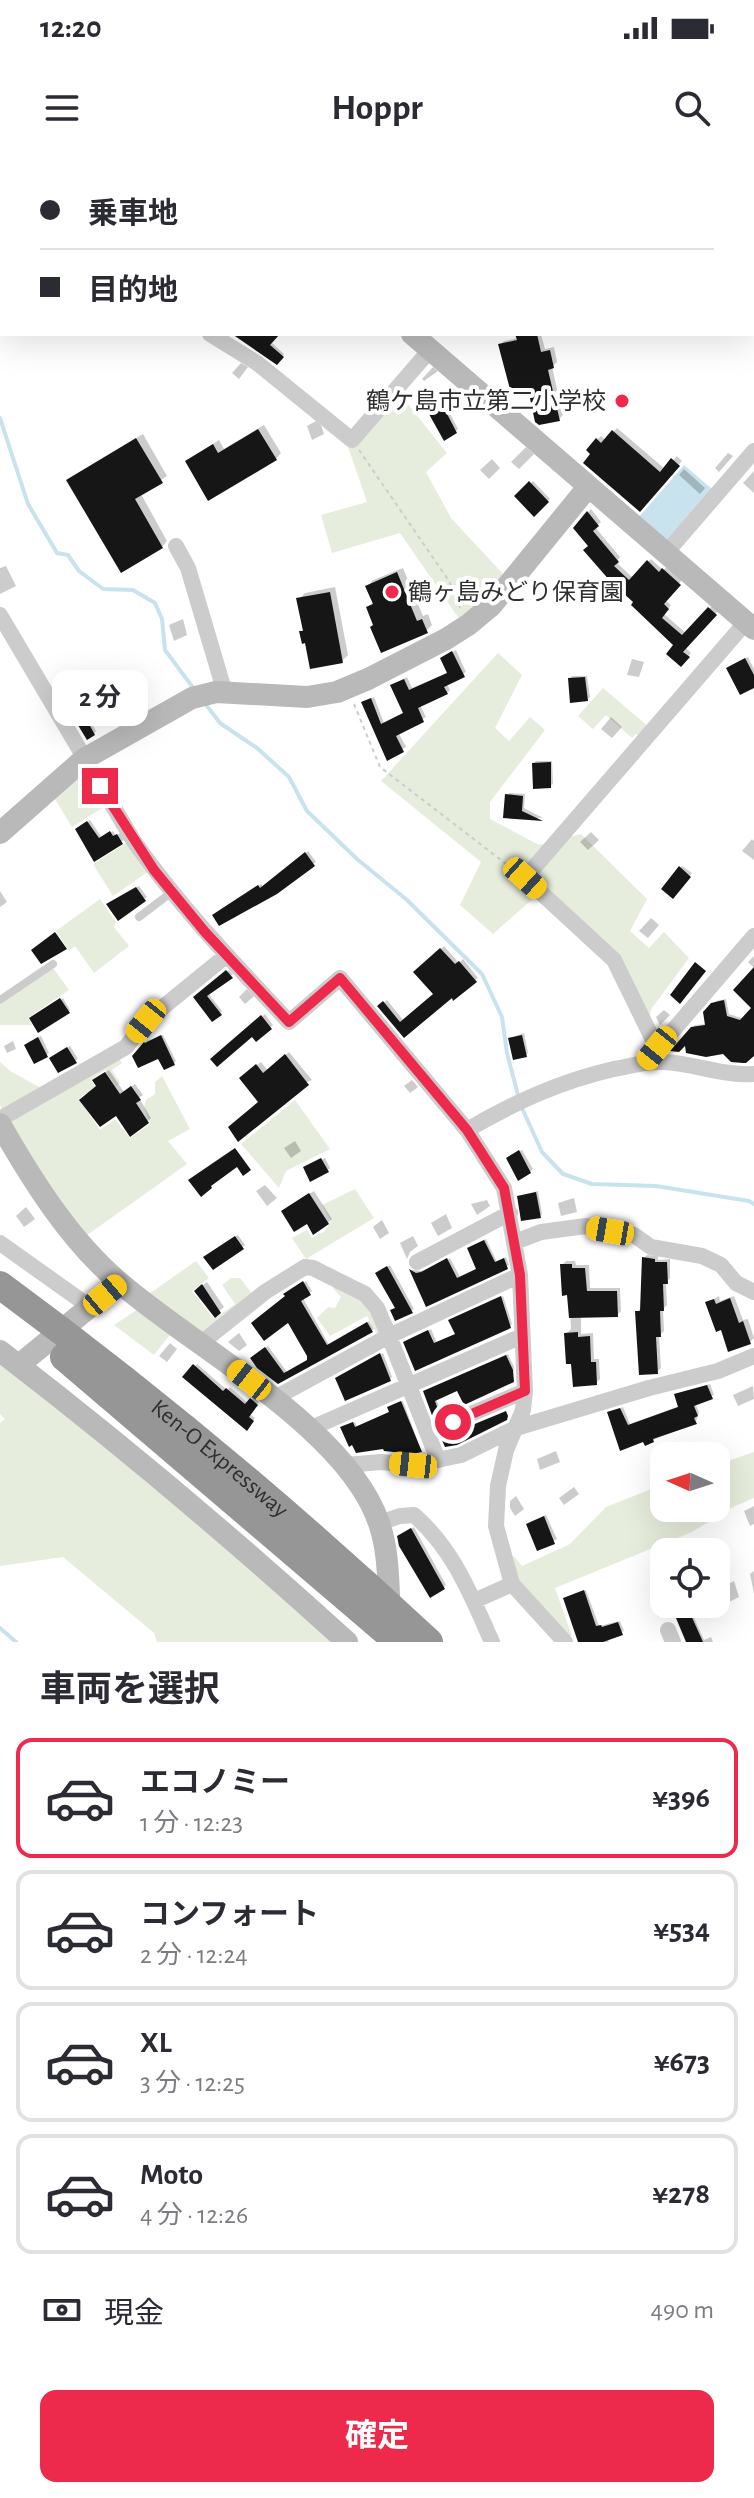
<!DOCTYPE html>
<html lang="ja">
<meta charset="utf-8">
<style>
body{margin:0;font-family:"Alegreya Sans","Noto Sans JP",sans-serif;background:#f7f7f7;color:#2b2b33;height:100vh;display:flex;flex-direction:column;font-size:30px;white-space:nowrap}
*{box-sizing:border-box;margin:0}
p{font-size:26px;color:#7c7c81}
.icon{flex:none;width:44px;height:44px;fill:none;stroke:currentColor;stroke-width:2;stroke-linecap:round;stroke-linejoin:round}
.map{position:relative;height:1482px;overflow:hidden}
.details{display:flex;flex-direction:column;background:#fff;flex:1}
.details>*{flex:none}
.top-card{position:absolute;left:0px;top:0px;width:754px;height:176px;box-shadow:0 8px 32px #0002;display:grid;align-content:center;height:176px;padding:0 40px;background:#fff}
.needle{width:52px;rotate:273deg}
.tools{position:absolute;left:650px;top:1282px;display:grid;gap:16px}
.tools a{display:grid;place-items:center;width:80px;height:80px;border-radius:16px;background:#fff;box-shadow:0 8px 32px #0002;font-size:40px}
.end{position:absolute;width:36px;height:36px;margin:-18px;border:10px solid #ee2a4c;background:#fff;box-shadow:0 0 0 4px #fff}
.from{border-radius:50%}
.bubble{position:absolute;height:56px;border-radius:16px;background:#fff;box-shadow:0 8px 32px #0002;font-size:26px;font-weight:700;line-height:56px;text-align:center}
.car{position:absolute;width:24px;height:48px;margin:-24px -12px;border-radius:10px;box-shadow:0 0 6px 2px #0007;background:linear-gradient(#f5c518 24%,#345 0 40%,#f5c518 0 76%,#345 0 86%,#f5c518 0)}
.top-card b{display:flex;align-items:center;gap:28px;height:76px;font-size:30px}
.top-card b+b{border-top:2px solid #e1e1e2}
.top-card i{width:20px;height:20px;background:#2b2b33}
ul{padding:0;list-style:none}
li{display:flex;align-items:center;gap:24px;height:120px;margin:0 16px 12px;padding:0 24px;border:4px solid #e1e1e2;border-radius:16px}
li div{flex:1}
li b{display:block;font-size:30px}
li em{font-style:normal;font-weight:700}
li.active{border-color:#ee2a4c}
li>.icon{width:72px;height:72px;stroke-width:1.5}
h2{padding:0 40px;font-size:36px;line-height:96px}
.pay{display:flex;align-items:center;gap:20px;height:88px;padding:0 40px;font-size:30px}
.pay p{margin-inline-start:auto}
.primary-button{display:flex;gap:16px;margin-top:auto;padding:16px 40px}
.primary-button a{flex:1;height:92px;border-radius:16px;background:#ee2a4c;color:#fff;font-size:32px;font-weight:700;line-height:92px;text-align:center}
.status{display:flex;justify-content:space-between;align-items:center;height:56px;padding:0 40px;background:#fff;direction:ltr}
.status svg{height:22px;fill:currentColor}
header{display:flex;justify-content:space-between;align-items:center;height:104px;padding:0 40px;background:#fff;font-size:36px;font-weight:700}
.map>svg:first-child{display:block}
.green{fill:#e7eddc}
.water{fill:#c8e3ee}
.shadow{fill:#0003}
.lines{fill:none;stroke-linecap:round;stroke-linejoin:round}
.stream{stroke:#c8e3ee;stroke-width:4}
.building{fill:#161616}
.path{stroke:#ccc;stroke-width:2;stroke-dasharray:4 4;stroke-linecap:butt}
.lane{stroke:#ccc;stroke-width:8}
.street{stroke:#ccc;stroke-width:16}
.secondary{stroke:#b9b9b9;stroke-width:22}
.highway{stroke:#969696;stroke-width:28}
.route{stroke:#ee2a4c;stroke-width:10}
.poi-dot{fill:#ee2a4c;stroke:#fff;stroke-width:3}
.labels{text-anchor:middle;stroke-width:8;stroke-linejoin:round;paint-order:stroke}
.poi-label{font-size:24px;fill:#2f2f2f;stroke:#fff;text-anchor:end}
.street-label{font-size:24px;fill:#2f2f2f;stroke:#fff}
</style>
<div class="status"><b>12:20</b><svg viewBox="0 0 49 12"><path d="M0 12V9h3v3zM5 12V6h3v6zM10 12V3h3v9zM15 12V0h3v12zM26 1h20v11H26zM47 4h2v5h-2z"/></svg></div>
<header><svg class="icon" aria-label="menu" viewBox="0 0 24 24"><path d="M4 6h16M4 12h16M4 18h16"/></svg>Hoppr<svg class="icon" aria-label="search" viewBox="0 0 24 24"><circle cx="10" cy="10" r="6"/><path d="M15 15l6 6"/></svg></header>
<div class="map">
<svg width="754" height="1482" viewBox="0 0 754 1482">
<rect width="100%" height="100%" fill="#fff"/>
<!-- green -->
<path class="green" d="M403,238L447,293L426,312L451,358L505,416L483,442L460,460L400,373L332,393L321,355L367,342L346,281L376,262Z
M498,493L522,515L495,568L509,581L530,557L545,570L490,642V659L539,685L581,674L647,739L630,771L649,788L664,772L689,798L652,848L644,869L610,803L535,737L493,774L460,745L481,702L381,621Z
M603,528L650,568L641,578L636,574L632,578L606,555L593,569L578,556Z
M84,609L107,645L72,667L52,634Z
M128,682L149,711L113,736L93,704Z
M100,739L116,762L114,767L129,786L94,813L75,786L69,791L56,771Z
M53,808L69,830L28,858L32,865H0V845Z
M118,897L122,903L112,910L120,923L116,926L105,910L91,920L98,931L89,937L85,934L79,939L100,970L115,959L130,978L150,964L144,947L146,940L155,934V922L162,916L190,969L168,981L187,1004L83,1078L6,963Z
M0,902L10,911L41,928L2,951L0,945Z
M295,940L330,989L286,1011L279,1028L241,984Z
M355,1029L374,1058L306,1099L292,1078L307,1070L312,1078L325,1071L331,1061L322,1045Z
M196,1101L209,1118L192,1131L214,1159L235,1144L222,1125L231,1118H240L254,1136L203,1177L146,1136Z
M335,1124L362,1138L381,1170L378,1176L367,1156L330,1176L317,1158L328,1147L335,1148L341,1137L333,1128Z
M141,1147L173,1171L154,1195L114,1165Z
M0,1203C114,1296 230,1386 342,1482H157L154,1473L63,1397L0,1406V1263L5,1259L0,1254Z
M754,1292V1338L733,1347L692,1372L555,1428L572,1476L553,1481L517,1438L502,1406L514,1396L522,1406L570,1384L606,1347L664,1324V1348H716V1305Z"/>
<!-- water -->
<path class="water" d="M684,305L712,329L666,382L638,358Z"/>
<!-- shadow -->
<path class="shadow" d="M52,0H135V2H52Z
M258,0H300V2H258Z
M371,0H394V2H371Z
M415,0H440V2H415Z
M679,0H721L722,2H679Z
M741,0H754L752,43V2H740Z
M2,7V45H0V8Z
M752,61L754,62V89H752Z
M752,108L754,109V129L752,128Z
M235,174H278L271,182L284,194L277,202Z
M517,174H541L545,189L554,187L557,202L552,207L563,255L559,259L529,227L500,185L504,181L518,178Z
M241,203L248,207L239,219L232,213Z
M433,207L438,211L424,221L422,219Z
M437,228L458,269L456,271L425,236Z
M316,261L321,265L324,274L312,280L307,266Z
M264,265L281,293L276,299L187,301L219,280L224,289Z
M617,268L665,309L677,296L682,301L640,349L593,294L597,280L601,276L606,280Z
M143,274L167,316L141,334L167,381L162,387L69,320Z
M526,287L534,294L519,309L511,302Z
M728,293L733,296L719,312L715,308Z
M492,299L500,308L489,319L480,310Z
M684,309L705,328L700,334L679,315Z
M754,311V333L743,323Z
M533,321L550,339L534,354L517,336Z
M591,349L601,362L595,367L620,397L616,402L633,418L651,399L663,410L667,407L682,420L665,440L671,445L664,454L686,473L712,446L718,451L685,487L691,493L681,504L676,485L636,442L575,368Z
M6,406L16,426L0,434V408Z
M403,408L423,456L428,454L432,465L426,471L368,447L374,441L368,426L373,420Z
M335,427L348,495L342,501L307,480L301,472L304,469L299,439L305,433Z
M183,459L187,475L174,481L169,465Z
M456,490L466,512L447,524L450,530L447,533L420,545L426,557L398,572L406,587L388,598L363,543L374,537L384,563L405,552L393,525L407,517L412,528L449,512L445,496Z
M748,497L754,509V525L730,506Z
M632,499L644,502L639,517L627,515Z
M572,516H587L590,537L587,540L570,519Z
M74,530L96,571L94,574L66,535Z
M611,557L622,567L612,578L601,569Z
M536,601H552L553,624L550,626L534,603Z
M509,633L525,634L524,648L543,658L505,657Z
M90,660L102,678L113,671L116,676L120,673L124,680L94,700L80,667Z
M591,672L599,680L588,690L580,682Z
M752,679L754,681V700L742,691Z
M308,691L316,702L276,732L217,752L261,724L263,727Z
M682,706L692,713L673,736L664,728Z
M139,726L147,737L118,758L111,742Z
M0,731L7,742L0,747Z
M651,758L659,765L648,778L639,771Z
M444,786L459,803L463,799L478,818L404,875L380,846L387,840L404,861L435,834L416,812Z
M754,796V808L748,802Z
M229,810L233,814L208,833L222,851L213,859L195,837Z
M247,829L254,836L245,844L239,837Z
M63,838L70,850L68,852L34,857Z
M726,839L729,854L744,859L754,847V897L687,882L674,890L695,865L707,864L705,853L716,841Z
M664,850L670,855L660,865L656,857Z
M265,854L273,865L256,879L252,874L213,899Z
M524,873L528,893L526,895L510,878Z
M163,875L176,901L174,903L159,896H134L147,881Z
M41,876L49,893L35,902L28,883Z
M13,881L16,889L7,893L4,886Z
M70,886L78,899L75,901L54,896Z
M289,892L312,920L261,941L246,914L261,902L268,911Z
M109,910L124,932L135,924L143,935L139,938L151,958L147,962L116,953L98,926V917Z
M412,920L418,927L410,933L404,926Z
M295,981L301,991L291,998L284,988Z
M522,990L533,1009L530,1012L510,996Z
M325,998L330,1008L327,1011L305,1008Z
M265,1025L277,1038L267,1046L256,1031Z
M314,1031L332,1059L328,1063L287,1048Z
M538,1031L542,1054L540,1056L519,1036Z
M574,1038L577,1052L561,1056L558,1043Z
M487,1040L490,1046L477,1055L471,1044Z
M26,1047L35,1059L24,1067L16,1056Z
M446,1054L452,1068L438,1076L431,1063Z
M382,1060L389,1073L380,1079L373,1067Z
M238,1075L245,1085L213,1108L208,1095Z
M413,1076L418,1086L410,1092L407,1099L400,1083Z
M486,1079L497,1102L506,1097L509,1105L427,1144L411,1110L425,1111L450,1098L460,1117L478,1108L471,1087Z
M647,1095L658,1096V1100L670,1099V1118L666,1123L667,1145L663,1149L664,1171L659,1176L661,1208L657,1212L637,1152L641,1148L644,1098Z
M566,1101H575L576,1105H589L590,1128H620L621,1151L617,1155H581V1174L593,1173L594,1199H599L600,1219L596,1223L566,1174L571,1169L569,1133L562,1105Z
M390,1105L414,1149L411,1151L397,1148L380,1111Z
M306,1121L312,1131L303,1138L329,1185L369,1161L374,1169L278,1221L255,1196L268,1186L287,1212L309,1200L287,1136L288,1132Z
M207,1122L224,1147L215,1155L201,1127Z
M503,1136L512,1164L510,1166L416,1208L407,1180L431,1169L437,1183L457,1174L453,1159Z
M719,1136L720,1141L734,1136L743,1160L748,1159L754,1178L750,1182L722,1168L707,1143Z
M239,1173L247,1185L239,1191L228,1182Z
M170,1183L177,1189L167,1202L159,1196Z
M383,1193L392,1217L390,1219L340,1216Z
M508,1194L514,1207L512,1220L458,1229L436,1239L441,1251L439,1253L427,1230Z
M197,1204L227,1230L230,1227L248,1243L254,1237L259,1242L249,1253L255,1258L247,1268L185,1217Z
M710,1224L714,1235L695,1243L699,1252L696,1262L646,1283L609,1253L623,1247L630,1264L680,1246L676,1235L678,1233Z
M753,1226L754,1239L738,1246L733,1235Z
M403,1241L421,1290L412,1292L344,1266L355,1262L357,1267L391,1251V1246Z
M556,1291L560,1302L540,1310L537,1299Z
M574,1327L579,1334L564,1345L559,1338Z
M516,1336L524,1349L515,1356L510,1348V1341Z
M754,1346V1364L750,1366L744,1351Z
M546,1355L557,1379L538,1389L530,1362Z
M414,1367L446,1425L444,1427L402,1374Z
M754,1411V1434L750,1414Z
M734,1421L739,1437L725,1444L720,1428Z
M586,1430L599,1466L620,1461L624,1471L607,1478L609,1482H580L565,1438Z
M678,1444H692L694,1448L691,1451L704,1480L711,1477L713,1482H693Z"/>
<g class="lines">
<!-- stream -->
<path class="stream" d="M0,258L28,344L57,393L68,395L79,411L103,429L133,430L155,443L162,459L165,490L194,529
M204,542L220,563L257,588L289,617L307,651L357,699L407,740L482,814L502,857L507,893L519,939
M522,948L542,992L563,1014L592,1024L656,1026L749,1041L754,1044
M0,1468L16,1482"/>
</g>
<!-- building -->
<path class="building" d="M232,174H280L270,185L284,197L277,205Z
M515,174H537L541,192L550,190L554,208L548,210L560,261L539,265L535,262L528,229L511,233L498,184L517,180Z
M434,229L457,273L444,281L420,238Z
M258,269L277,300L208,341L185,301L213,284L218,293Z
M612,270L660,312L671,298L680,306L640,352L583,303L590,294L586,290L596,278L601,283Z
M136,278L163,323L135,339L163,388L121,413L66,320Z
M529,321L549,342L534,357L514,336Z
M587,351L599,366L593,371L619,402L614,406L629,420L647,400L659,412L662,408L681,425L664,444L669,449L662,458L682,475L708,447L717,455L683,492L690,497L681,507L666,494L673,485L631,445L633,442L611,422L583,390L588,386L573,368Z
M397,412L417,461L422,459L428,473L381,493L370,467L373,465L366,447L373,444L365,426Z
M330,432L343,503L310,509L305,483L302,484L299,471H303L296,438Z
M452,491L465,517L444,527L448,534L418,548L424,562L396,576L404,592L387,601L361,542L371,538L381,564L403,553L390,525L404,519L409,530L447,513L440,498Z
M745,498L754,515V528L740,535L726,508Z
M585,517L588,541L570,543L568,518Z
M71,531L95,575L87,580L61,537Z
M551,602V628L533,629L532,603Z
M505,634L523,636L522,651L543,661L503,658Z
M87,661L99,678L110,671L113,676L117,674L123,684L94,702L75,669Z
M305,692L315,706L277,734L219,766L212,755L258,725L260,728Z
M679,706L691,717L673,739L661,729Z
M136,727L146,741L118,761L106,744Z
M55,772L67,789L41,804L31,790Z
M440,788L455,804L459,801L477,822L453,841L452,838L404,878L377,846L383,841L400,862L433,834L413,812Z
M695,802L706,811L680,844L670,835Z
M754,807V896L746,903H743L731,902L723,894L706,897L686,893L685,886L679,892L670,891L691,867L705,865L703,852L711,843L724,840L727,856L740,860L751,848L733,830Z
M226,810L233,818L207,836L222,855L212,862L193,837Z
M60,838L70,853L38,873L29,858Z
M261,855L272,869L256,882L252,877L217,907L210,899Z
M161,875L175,905L164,910L158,899L138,908L132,896L144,882L145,883Z
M522,875L527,897L513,900L508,878Z
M38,877L48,897L34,904L24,885Z
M67,887L77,903L58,913L49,898Z
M285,894L309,925L238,982L228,967L258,942L239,918L256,904L263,913Z
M105,912L120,934L131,926L141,940L136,943L149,963L130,977L116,956L100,967L79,940L96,926L92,920Z
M235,988L251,1010L243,1016L237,1007L211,1026L212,1028L201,1037L188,1020Z
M519,990L531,1013L518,1021L506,998Z
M321,998L329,1012L310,1022L303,1007Z
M536,1032L541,1058L521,1061L517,1036Z
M309,1033L329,1064L313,1075L307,1064L294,1072L281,1051Z
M235,1076L244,1089L213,1110L203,1097Z
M484,1080L495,1102L504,1098L508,1109L426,1147L409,1109L416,1113L421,1112L447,1098L457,1118L476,1109L467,1088Z
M642,1097L655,1099V1102H667L668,1124H663L664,1151H660L661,1177H656L658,1214L639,1215L635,1151H640Z
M560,1104H572V1108H585L587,1131H617L618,1157L569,1158L567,1135L562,1136Z
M387,1106L413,1153L395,1161L390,1150L395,1148L375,1113Z
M303,1121L311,1135L301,1141L327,1185L367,1162L373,1172L278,1224L257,1208L250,1198L265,1187L284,1213L307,1200V1196L288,1163L264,1181L251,1163L285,1136L283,1134Z
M202,1124L221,1153L215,1158L194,1131Z
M501,1136L511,1168L415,1211L403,1182L428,1170L434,1183L455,1174L448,1160Z
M730,1138L739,1163L743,1161L751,1184L728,1192L721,1170L716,1172L705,1142L714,1139L716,1144Z
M578,1172V1177L590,1176L591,1202H596L597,1225L573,1227L571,1204H566L564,1173Z
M380,1193L391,1221L345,1241L335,1218Z
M506,1195L513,1210L514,1222L464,1245L457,1231L435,1241L440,1255L433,1258L423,1231Z
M193,1204L223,1231L226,1228L245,1244L250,1238L258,1245L249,1257L254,1261L247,1271L182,1217Z
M707,1225L713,1239L694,1246L698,1256L694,1258L697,1264L653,1279L654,1282L645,1286L643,1282L620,1291L607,1252L620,1248L628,1265L678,1247L674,1234Z
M401,1241L422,1292L412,1294L384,1291L383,1289L356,1293L352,1285L349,1287L340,1267L353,1262L355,1267L389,1252L387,1247Z
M506,1251L508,1256L507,1260L457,1285L445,1287L441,1278Z
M544,1356L555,1384L537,1391L526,1364Z
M411,1368L445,1429L430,1438L399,1386L397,1376Z
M584,1430L596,1466L601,1465L602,1467L618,1462L623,1475L603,1482H578L563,1438Z
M677,1444H690L694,1452L690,1453L703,1482H686L671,1446Z"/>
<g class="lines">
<!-- path -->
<path class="path" d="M359,290L449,421L461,450
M354,544L380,607L514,710"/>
<!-- lane -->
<path class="lane" d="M139,757L172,732
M0,840L53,804"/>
<!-- street -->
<path class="street" d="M245,0V2
M358,0V2
M402,0V2
M448,0V2
M614,0V2
M663,0L664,2
M728,0V2
M168,2L176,0
M752,55H754
M752,101L754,103
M752,143L754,141
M752,165L754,166
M210,174L257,203L352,280L430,190
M176,386L188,408L225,533
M666,393L754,291
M0,455L133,680C179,746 234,803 289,862L340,818L467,970L504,1028L520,1115L525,1231L523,1250L506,1290L498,1326L496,1366L512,1424L565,1482
M657,888L614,800L525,718L746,462
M652,895L754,776
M0,959L126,887L146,861L227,795
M467,970C515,942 561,921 614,909C631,906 646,901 663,902C694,903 722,916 754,914
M515,1082L541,1072L586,1066L634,1075L651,1087L702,1096L721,1105L736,1123L754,1132
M0,1083L90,1147
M417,1102L510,1053
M201,1183L265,1132L305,1107L313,1108L365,1134L377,1148L389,1176L438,1300
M273,1239L389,1176L520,1115
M309,1269L522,1176
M428,1272L525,1231
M346,1305L381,1302L413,1305L461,1295L516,1268L649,1228L718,1211L754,1196
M379,1363L400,1356L414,1355C454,1390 471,1435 492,1482
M474,1441L512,1424
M668,1470L673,1482"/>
<!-- secondary -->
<path class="secondary" d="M0,81L2,82
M412,174L754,469
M0,673L84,599L192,538L216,532L307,537L337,532L368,519L446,479L468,465L491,446L588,327
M0,964C32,1020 70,1081 120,1123C195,1188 347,1268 379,1363C389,1392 388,1423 390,1453
M0,1191C120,1283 236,1381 347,1482
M19,1205L119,1123"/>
<!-- highway -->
<g class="highway">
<path id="s1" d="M0,1125C150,1235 293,1355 429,1482"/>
<path d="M64,1197L398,1482"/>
</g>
</g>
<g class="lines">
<!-- route -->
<path class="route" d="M100,626L154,710L205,772L289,862L340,818L467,970L504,1028L520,1115L525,1231L453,1262"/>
</g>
<!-- markers -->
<g class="poi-dot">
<circle cx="622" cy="241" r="8"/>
<circle cx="392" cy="432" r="8"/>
</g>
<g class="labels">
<!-- poi labels -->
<g class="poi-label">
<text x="606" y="249">鶴ケ島市立第二小学校</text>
<text x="408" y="440" text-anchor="start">鶴ヶ島みどり保育園</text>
</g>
<!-- street labels -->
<g class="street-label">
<text dy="8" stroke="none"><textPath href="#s1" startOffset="280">Ken-O Expressway</textPath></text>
</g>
</g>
</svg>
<div class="tools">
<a><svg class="needle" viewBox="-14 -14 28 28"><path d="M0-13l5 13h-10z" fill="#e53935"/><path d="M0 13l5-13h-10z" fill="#7c7c81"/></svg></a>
<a><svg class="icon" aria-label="locate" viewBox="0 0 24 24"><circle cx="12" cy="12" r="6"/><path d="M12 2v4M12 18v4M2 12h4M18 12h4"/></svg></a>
</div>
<i class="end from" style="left:453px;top:1262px"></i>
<i class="end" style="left:100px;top:626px"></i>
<div class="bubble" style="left:52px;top:510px;width:96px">2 分</div>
<i class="car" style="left:525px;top:718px;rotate:132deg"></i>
<i class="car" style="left:146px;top:861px;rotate:219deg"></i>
<i class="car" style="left:657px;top:888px;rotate:219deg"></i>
<i class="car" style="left:610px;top:1071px;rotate:280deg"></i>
<i class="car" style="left:105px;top:1135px;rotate:50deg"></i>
<i class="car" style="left:249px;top:1220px;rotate:308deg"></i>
<i class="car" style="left:413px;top:1305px;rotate:276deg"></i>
<div class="top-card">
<b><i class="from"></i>乗車地</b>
<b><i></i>目的地</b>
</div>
</div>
<section class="details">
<h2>車両を選択</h2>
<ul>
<li class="active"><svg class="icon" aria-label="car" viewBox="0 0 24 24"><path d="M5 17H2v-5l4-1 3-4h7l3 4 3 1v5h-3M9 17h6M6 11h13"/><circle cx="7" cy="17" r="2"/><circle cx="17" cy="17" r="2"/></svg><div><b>エコノミー</b><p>1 分 · 12:23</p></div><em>¥396</em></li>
<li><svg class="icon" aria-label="car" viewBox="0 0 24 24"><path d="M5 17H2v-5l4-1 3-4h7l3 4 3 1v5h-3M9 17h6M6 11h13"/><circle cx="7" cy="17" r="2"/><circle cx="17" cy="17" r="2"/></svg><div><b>コンフォート</b><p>2 分 · 12:24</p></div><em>¥534</em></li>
<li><svg class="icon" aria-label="car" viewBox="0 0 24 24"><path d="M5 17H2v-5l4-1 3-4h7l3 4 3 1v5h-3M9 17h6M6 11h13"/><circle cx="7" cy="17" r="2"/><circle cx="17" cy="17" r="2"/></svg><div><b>XL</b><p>3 分 · 12:25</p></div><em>¥673</em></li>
<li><svg class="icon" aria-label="car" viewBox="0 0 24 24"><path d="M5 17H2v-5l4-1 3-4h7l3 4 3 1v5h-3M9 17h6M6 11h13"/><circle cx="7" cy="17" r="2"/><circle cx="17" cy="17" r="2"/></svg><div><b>Moto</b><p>4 分 · 12:26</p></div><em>¥278</em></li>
</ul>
<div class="pay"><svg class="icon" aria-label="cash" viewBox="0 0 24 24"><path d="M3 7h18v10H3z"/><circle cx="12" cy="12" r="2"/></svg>現金<p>490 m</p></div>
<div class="primary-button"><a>確定</a></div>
</section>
